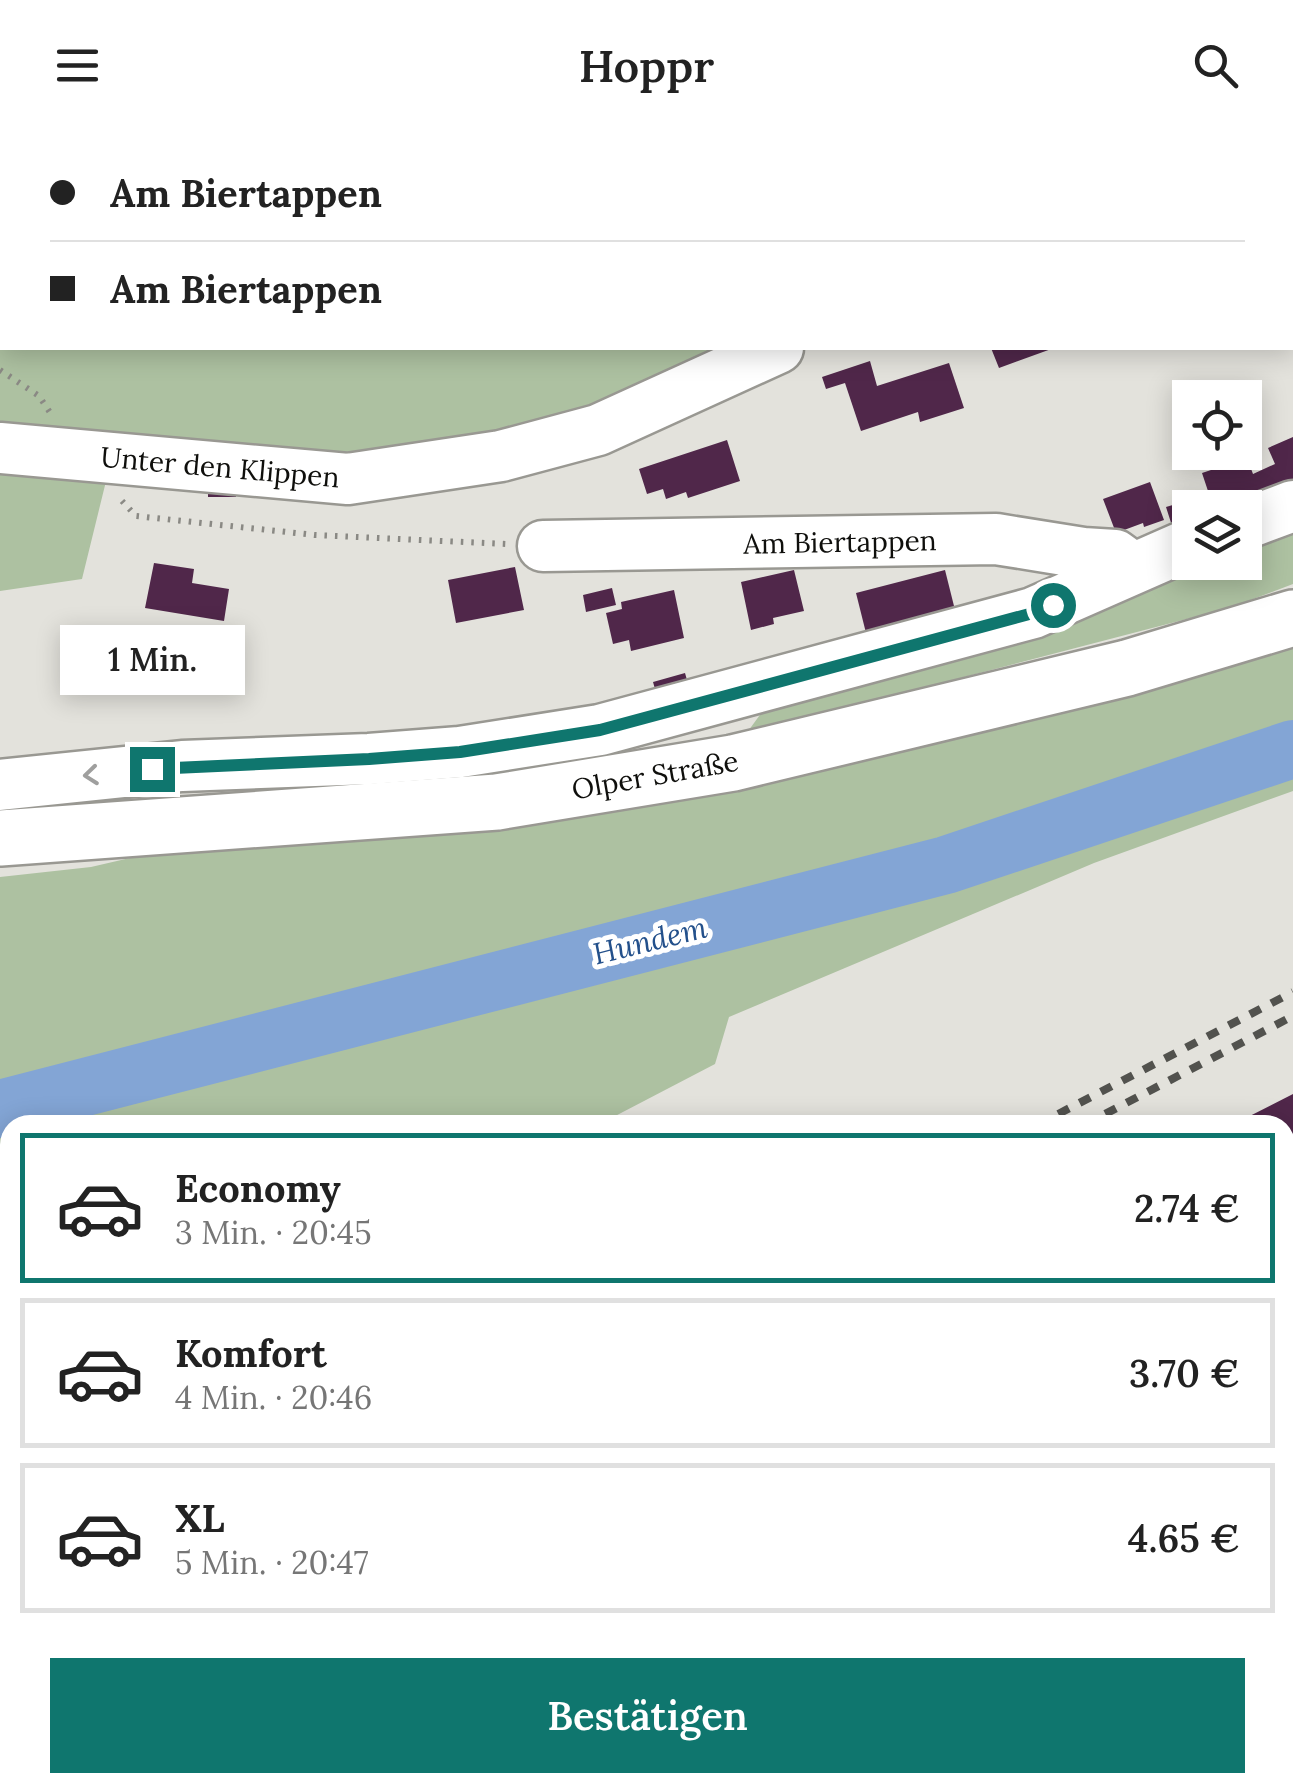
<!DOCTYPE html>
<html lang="de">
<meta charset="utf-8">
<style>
body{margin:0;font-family:Lora,serif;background:#f2f2f2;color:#222;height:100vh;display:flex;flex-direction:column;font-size:38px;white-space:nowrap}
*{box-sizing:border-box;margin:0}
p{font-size:32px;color:#767676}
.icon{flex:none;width:55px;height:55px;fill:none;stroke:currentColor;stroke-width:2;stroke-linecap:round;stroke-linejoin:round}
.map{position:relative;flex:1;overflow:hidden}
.drawer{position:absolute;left:0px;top:985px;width:1295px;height:678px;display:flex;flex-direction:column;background:#fff;border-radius:30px 30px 0 0;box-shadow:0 5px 25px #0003}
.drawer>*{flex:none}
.banner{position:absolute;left:0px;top:0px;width:1295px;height:220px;box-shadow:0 5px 25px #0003;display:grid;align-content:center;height:220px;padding:0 50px;background:#fff}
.controls{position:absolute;left:1172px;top:250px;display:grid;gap:20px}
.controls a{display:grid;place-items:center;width:90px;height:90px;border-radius:0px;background:#fff;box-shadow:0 5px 25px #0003;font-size:50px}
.end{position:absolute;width:45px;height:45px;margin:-22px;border:12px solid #0f766e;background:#fff;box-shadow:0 0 0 5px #fff}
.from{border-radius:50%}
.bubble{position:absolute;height:70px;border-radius:0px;background:#fff;box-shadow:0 5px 25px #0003;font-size:32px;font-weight:600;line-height:70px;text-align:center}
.banner b{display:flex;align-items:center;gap:35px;height:95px;font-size:38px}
.banner b+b{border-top:2px solid #e0e0e0}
.banner i{width:25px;height:25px;background:#222}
ul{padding:18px 0 0;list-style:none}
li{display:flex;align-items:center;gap:30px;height:150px;margin:0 20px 15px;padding:0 30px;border:5px solid #e0e0e0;border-radius:0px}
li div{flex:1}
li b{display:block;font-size:38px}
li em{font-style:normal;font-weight:600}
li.on{border-color:#0f766e}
li>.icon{width:90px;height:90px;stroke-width:1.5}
.primary-button{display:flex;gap:20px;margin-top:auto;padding:20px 50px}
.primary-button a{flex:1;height:115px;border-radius:0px;background:#0f766e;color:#fff;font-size:40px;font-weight:600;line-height:115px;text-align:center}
header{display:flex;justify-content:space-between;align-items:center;height:130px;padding:0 50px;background:#fff;font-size:45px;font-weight:600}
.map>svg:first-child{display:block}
.green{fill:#adc1a1}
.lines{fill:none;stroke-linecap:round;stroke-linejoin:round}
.river{stroke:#83a5d5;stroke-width:58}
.building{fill:#50274a}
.minor-casing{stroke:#999892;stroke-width:55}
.major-casing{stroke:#999892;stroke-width:60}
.path{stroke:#8a8984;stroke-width:6;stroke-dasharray:2.5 8;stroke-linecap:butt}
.minor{stroke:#fff;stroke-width:50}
.major{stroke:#fff;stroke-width:55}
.rail{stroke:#52524e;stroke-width:8;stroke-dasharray:12 12;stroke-linecap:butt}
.oneway{stroke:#9f9f9e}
.route{stroke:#0f766e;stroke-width:12}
.labels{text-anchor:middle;stroke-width:10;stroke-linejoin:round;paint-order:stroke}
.street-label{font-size:28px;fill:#0f0f0c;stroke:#fff}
.water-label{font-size:30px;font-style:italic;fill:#23508b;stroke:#fff}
</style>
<header><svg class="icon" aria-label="menu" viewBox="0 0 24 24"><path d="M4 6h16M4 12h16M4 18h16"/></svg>Hoppr<svg class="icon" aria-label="search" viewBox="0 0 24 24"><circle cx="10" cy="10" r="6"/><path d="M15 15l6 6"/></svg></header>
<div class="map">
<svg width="1293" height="1661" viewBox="0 0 1293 1661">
<rect width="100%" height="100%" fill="#e3e2dc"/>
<!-- green -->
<path class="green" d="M0,0H1155L1151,2H2V218H775L592,322L109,339L82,449L0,461Z
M1293,390V454L1229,478L746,604L770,571L1199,433L1245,432V411Z
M1293,502V661L1094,733L729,887L715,934L598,995H10V1307L0,1312V747L91,737L199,712Z
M1293,1432V1511L1285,1514V1436Z
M951,1653H1025L1029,1661H949Z"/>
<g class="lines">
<!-- river -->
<path class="river" d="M0,979L946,735L1293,619"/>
</g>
<!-- building -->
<path class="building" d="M991,218H1054L999,238Z
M870,231L877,256L949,233L964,278L920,292L918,282L861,301L845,253L826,259L822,247Z
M1293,307V362L1245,378H1217L1216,372L1212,373L1202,343L1247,328L1253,344L1275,334L1268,318Z
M727,310L740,351L688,368L686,362L666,369L663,359L647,364L639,339Z
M1150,352L1164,390L1144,397L1143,393L1116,403L1103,369Z
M208,353H236V367H208Z
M1193,369L1196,378H1190V397L1174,402L1166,377Z
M154,433L194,439L192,453L229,459L224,491L145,478Z
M515,437L524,480L456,493L448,450Z
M794,440L804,481L773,488L774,494L751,500L741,452Z
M945,440L955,480L866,503L856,463Z
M612,458L616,475L586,482L583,465Z
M674,460L684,508L631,521L629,510L613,514L606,483L622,479L621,472Z
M214,512L243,514V529H213Z
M685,543L691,564L659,573L653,552Z
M1293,964V1163L1285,1167V995H1232Z
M1293,1245V1360L1285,1364V1249Z
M1285,1581L1290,1591L1293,1589V1612L1285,1616Z
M10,1619V1652H88L72,1661H7L0,1649V1624Z
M468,1652H527L508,1661H471Z
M600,1652H674L678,1661H604Z
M786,1652H918L922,1661H790Z
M1164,1652H1183L1185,1657L1191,1653L1195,1661H1149Z
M1215,1652H1261L1244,1661H1219Z"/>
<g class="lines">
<!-- minor casing -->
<g class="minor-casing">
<path id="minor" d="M1225,2L1230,0
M0,318L348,349L501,326L598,300L778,218
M1245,394L1293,376
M543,416L996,409L1083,423L1115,425L1133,438
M0,655L182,636L369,629L460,622L600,600L1033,483L1190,414"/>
</g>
<!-- major casing -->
<g class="major-casing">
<path id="major" d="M0,708L497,672L733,633L1127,538L1293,488
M1285,1199L1293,1196
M264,1661L285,1652"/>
</g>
<!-- path -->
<path class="path" d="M582,2L589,0
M0,81H2
M0,240L39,266L51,284
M122,371L136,386L315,405L506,414"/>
<!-- minor -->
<use href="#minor" class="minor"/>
<!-- major -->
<use href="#major" class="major"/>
<!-- rail -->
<path class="rail" d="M1037,995L1293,862
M1084,995L1293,886
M0,1535L10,1529
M0,1560L10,1555"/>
</g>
<!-- one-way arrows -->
<defs><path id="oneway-chevron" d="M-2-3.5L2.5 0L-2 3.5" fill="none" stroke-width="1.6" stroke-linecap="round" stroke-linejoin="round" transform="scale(2.5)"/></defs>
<use class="oneway" href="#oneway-chevron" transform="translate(91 645) rotate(174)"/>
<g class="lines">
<!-- route -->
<path class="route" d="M152,639L369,629L460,622L600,600L1033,483L1053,475"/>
</g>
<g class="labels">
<!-- street labels -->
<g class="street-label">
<text transform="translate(220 337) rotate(5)" y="10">Unter den Klippen</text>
<text transform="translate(840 412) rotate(-1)" y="10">Am Biertappen</text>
<text transform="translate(655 645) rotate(-10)" y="10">Olper Straße</text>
</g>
<!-- water labels -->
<g class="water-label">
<text transform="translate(650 811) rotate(-14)" y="10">Hundem</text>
</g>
</g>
</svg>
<div class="controls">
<a><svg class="icon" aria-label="locate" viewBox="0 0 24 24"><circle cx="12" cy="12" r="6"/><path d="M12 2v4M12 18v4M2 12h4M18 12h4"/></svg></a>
<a><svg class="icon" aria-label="layers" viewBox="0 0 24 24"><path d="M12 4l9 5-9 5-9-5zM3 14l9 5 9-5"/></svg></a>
</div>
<i class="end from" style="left:1053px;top:475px"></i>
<i class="end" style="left:152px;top:639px"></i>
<div class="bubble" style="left:60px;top:495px;width:185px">1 Min.</div>
<div class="banner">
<b><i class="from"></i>Am Biertappen</b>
<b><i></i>Am Biertappen</b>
</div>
<section class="drawer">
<ul>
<li class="on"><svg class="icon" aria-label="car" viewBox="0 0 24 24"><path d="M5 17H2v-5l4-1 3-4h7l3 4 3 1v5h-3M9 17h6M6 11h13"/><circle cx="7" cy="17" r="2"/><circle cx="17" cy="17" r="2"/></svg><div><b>Economy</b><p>3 Min. · 20:45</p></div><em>2.74 €</em></li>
<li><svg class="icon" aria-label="car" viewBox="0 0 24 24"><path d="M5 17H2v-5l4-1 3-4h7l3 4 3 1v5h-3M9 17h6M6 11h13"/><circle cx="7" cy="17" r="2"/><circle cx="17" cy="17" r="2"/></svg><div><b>Komfort</b><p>4 Min. · 20:46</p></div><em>3.70 €</em></li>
<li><svg class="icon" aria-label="car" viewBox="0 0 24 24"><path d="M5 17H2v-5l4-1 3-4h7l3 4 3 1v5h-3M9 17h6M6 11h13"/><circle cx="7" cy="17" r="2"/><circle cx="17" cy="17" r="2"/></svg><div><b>XL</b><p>5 Min. · 20:47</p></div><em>4.65 €</em></li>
</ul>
<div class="primary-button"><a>Bestätigen</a></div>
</section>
</div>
